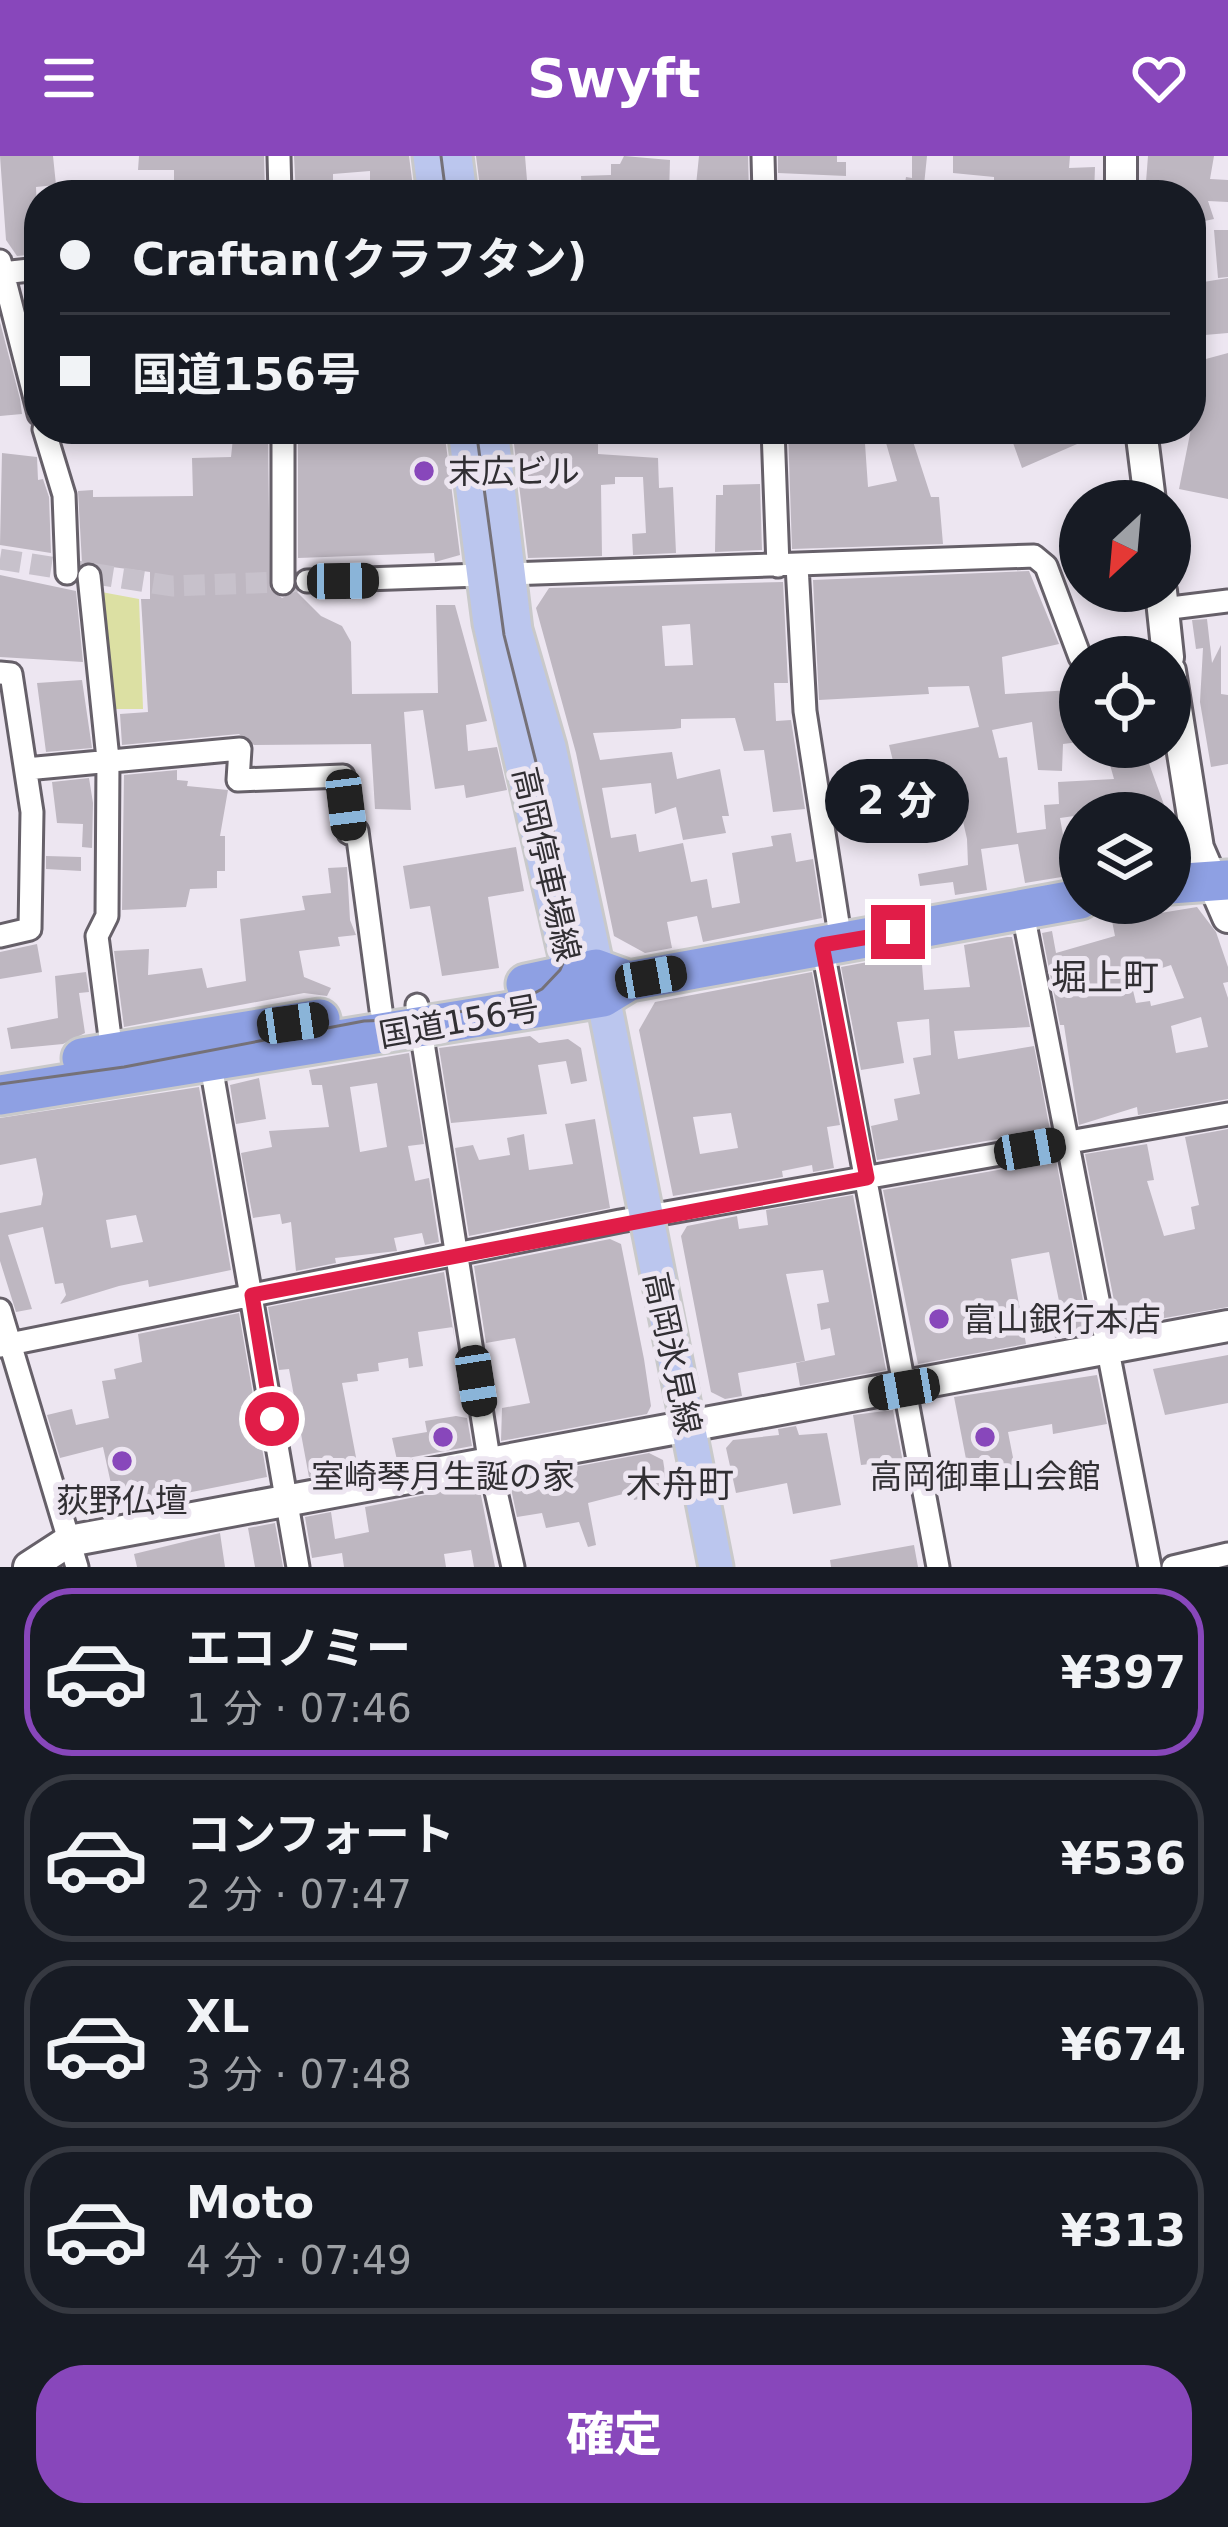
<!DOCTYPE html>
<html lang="ja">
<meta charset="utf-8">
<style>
body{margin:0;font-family:"DejaVu Sans","Noto Sans JP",sans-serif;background:#20242c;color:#f1f3f6;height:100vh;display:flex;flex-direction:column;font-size:45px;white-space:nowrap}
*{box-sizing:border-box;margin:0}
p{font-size:39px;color:#9ea1a6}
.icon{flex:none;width:66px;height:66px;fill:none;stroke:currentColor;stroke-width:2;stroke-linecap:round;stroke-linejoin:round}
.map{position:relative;height:1411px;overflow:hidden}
.drawer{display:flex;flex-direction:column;background:#171b24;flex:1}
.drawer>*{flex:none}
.banner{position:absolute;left:24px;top:24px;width:1182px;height:264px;border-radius:48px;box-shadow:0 6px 18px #0003;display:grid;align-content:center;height:264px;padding:0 36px;background:#171b24}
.needle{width:78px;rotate:206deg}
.controls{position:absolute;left:1059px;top:324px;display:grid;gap:24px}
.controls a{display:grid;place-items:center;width:132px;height:132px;border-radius:50%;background:#171b24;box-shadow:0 6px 18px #0003;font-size:60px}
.end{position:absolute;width:54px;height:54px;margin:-27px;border:15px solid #e11d48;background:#fff;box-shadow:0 0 0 6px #fff}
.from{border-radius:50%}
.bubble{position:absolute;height:84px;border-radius:42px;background:#171b24;box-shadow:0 6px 18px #0003;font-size:39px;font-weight:800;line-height:84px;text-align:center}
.car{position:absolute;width:36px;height:72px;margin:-36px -18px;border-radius:15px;box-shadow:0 0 9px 3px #0007;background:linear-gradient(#222 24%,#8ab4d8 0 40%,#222 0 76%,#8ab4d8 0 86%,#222 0)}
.banner b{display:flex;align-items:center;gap:42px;height:114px;font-size:45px}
.banner b+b{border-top:3px solid #363941}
.banner i{width:30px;height:30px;background:#f1f3f6}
ul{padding:21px 0 0;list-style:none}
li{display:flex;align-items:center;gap:36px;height:168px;margin:0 24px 18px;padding:0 12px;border:6px solid #363941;border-radius:48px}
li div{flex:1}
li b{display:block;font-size:45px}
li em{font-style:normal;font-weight:800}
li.on{border-color:#8847bb}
li>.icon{width:108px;height:108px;stroke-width:1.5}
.primary-button{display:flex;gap:24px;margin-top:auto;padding:24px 36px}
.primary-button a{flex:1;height:138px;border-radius:48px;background:#8847bb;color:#fff;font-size:48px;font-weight:800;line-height:138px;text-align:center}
header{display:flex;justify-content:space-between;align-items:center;height:156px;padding:0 36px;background:#8847bb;color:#fff;font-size:54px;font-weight:800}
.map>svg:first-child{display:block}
.green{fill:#dce0a3}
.building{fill:#beb7c1;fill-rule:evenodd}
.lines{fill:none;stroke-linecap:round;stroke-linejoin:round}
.street-tunnel{stroke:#c7c1cb;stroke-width:21;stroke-dasharray:21 10;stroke-linecap:butt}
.street-casing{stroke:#666069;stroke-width:27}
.secondary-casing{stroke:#666069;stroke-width:36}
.primary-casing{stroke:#c9c9ca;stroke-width:39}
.highway-casing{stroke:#c9c9ca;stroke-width:45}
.street{stroke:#fff;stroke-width:21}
.secondary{stroke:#fff;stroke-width:30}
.primary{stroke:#bbc6ee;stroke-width:33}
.highway{stroke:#8ea0e3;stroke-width:39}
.tram{stroke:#757178;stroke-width:3}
.route{stroke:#e11d48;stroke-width:15}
.poi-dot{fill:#8847bb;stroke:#ede6f1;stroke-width:4.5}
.labels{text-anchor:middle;stroke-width:10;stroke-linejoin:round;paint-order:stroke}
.poi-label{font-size:33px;fill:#312f33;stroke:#ede6f1}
.street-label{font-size:33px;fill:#312f33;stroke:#ede6f1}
.neighbourhood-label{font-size:36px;fill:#312f33;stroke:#ede6f1}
</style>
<header><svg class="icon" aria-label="menu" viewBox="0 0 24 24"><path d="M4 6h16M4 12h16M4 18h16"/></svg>Swyft<svg class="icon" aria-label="heart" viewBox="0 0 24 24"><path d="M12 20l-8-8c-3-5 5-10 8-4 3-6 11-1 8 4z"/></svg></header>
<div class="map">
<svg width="1228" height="1411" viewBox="0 0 1228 1411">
<rect width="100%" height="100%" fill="#ede6f1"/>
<!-- green -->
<path class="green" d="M96,435L139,443L143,553H109Z"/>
<!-- building -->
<path class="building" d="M0,0H53L56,29L36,31L39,98L17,100L6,84Z
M139,0H264L265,39L174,34V14H138Z
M294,0H409L414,39H370V15L333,18V39H296Z
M476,0H525L528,36L481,39Z
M624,0L670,4L669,39H582L581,20L611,19V8H620Z
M699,0H748L749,39H695Z
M778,0H837V6H846V20L778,17Z
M912,0H927L923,39H903L906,21L912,22Z
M953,0H1070L1069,12L1095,11L1094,39H994V21L953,17Z
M1148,0H1214L1210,23L1228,24V46L1208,45L1214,63L1191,68V39H1145Z
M1214,74H1228V121L1218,122Z
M1228,122V177L1193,180L1191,128Z
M0,166L20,243L22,258L0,260Z
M1228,197V343L1179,333L1191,273V207Z
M298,273H444L460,399L435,406L434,397L298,402Z
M788,273H864L868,331L897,325L882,273H909L931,341H939L943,388L792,393Z
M1008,273H1080L1084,285L1022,312Z
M553,278L598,285V298L658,302L659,332L673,331L676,397L633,399L632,378L646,377L643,321H615V328L601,329L602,400L528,402L513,280Z
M233,282H268L270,433L282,442L296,435L321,460L342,470L351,486L352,538L438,537L436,449H455L487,565L466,569L468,595L497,591L507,634L466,642L464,629L435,633L423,554L404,556L411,654L375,653L371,588L254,589L239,578L122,589L120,558L148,556L141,443H150V416L82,407L78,335L93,334V341L193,340L192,302L231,301Z
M2,297L37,301L38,324L43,323L49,341L51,397L0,389Z
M760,328L762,394L715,396L716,339H723V329Z
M1029,415L1059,488L1002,501L1005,538L1072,534L1079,586L1063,588L1062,615L1038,614L1032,566L992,574L999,602L1007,601L1017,677L1046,673L1044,649L1059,648L1058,626L1114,623L1105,591H1143L1167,657H1140L1138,651L1060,662L1065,690L1080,689V718L1025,727L1018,688L981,693L987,734L955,739L953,726L920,730L918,718L968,709L967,683L960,652L921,662L919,650L905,653L889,589L979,571L969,530L928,531L929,538L819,544L813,424Z
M0,419L76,435L83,506L0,501Z
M783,426L788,527H774L776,565L791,564L805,653L773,656L764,594L744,595L735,562L681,563V572L674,573L593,577L600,604L672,596L677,623L720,613L729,660H722L726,677L683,684L676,651L655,658L651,627L602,632L611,682L636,678L639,696L683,687L691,726L707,723L712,752L740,747L732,697L773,690L771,680L791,677L796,706L813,703L822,762L703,786L697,760L667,766L672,792L645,797L614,780L576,597L536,452L549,432ZM690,468L693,509L665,510L662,470Z
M1207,463L1212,507L1221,489V538L1228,539V608L1211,611L1200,546L1203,492L1196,493L1192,464Z
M82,524L92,592L46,596L37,527Z
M177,614V624L188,625L187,630L228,634L220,680H225V715H217V732L190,733L186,751L122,754L124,619Z
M89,622L93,647L92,692L82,691L83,668L57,667L52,626Z
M516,691L524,735L488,741L499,812L442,820L430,750L410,753L403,710Z
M46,700L81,701V715L46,713Z
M347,711L350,764L356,779L338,781L340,790L299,795L304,821L331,832L327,840L304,837L124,871L114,795L149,793L148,819L202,812L207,832L246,825L240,763L305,754L302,740L331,737L328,712Z
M1197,751L1216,776L1228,811V826L1223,827L1228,842V943L1138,959L1137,951L1079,969L1064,869H1060L1042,777L1052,775L1056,797L1115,780L1112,765ZM1155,809L1156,814L1171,809L1184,842L1151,850L1150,845L1136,847L1128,813ZM1201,861L1208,891L1176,897L1171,870Z
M1007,781H1012L1030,871L954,875L958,903L1034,890L1050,974L877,1004L871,970L898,964L894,943L920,938L913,902L931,899L929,863L897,866L904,907L861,914L841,811L921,796L924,834L970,831L964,789Z
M37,788L42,816L0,823V796Z
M86,816L89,836L79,837L85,877L63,888L11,893L7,872L58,862L55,820Z
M812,816L840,969L827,971L834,1012L813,1016L812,1009L782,1015L783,1021L673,1040L639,874L655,846ZM731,957L738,992L700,998L693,961Z
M530,880L539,887L568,883L581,892L587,925L571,928L566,905L538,909L547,958L451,967L439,892Z
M409,897L424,988L408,990L415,1025L429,1022L439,1086L425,1089L422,1077L394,1082L397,1095L335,1102L336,1107L296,1115L291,1066L282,1068L280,1058L253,1062L241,997L272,991L269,975L329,971L322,929H312L309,914ZM377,927L387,991L360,996L350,931Z
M259,922L266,963L236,968L230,929Z
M199,931L231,1114L149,1131L148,1124L119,1130L60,1148L66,1139L63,1127L55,1128L43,1071L8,1079L32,1153L16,1156L0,1105V1057L41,1049L43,1038L36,1002L0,1009V962ZM136,1059L143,1086L111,1092L106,1064Z
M595,963L610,1052L469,1080L455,992L473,989L479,1004L510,999L507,982L524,978L529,1014L573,1008L565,968Z
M1228,973V1151L1119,1170L1085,998L1147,988L1154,1024L1147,1025L1164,1080L1195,1073L1191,1051L1199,1049L1185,981Z
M1056,1004L1089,1176L1055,1182L1051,1160L1059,1158V1145L1049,1096L1011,1103L1026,1188L918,1208L883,1034Z
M853,1039L886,1214L800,1230L796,1207L835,1199L830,1172L821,1174L817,1148L829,1146L823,1114L786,1118L805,1205L738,1217L742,1240L725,1243L711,1236L681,1080L687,1070L737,1060L739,1073L768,1069L766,1054Z
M610,1083L621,1088L644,1203L651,1250L647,1258L501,1285L502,1252L530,1247L515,1182L486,1187L474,1110Z
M444,1116L456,1192L453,1171L418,1176L423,1210L409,1212L408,1202L378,1207L379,1215L357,1218L358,1225L342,1227L358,1312L309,1321L289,1213L279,1214L268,1151Z
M239,1157L267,1321L116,1351L103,1291L60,1302L47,1259L72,1253L76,1269L109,1262L102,1225L116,1223L114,1213L142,1206L138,1178Z
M1228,1199V1247L1165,1259L1153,1213Z
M1097,1219L1107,1268L1053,1278L1052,1268L1008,1276L1017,1322L972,1334L954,1241Z
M893,1254L905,1317L873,1323L870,1308L861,1309L853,1259Z
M456,1260L467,1262L472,1290L397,1304L392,1282L427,1276L425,1265Z
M796,1270L799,1279L827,1277L841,1349L793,1358L787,1327L736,1337L726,1292L733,1284L779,1279L778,1273Z
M649,1297L663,1304L668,1336L634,1344L631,1336L588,1347L596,1389L588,1391L579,1366L546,1372L542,1357L517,1361L509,1323Z
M465,1331L480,1334L495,1411H474L471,1394L444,1398L446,1411H344L342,1397L312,1402L305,1361L331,1356L335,1383L369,1376L365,1351Z
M275,1367L283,1411H255L248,1372Z
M220,1377L225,1411H137L134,1398Z
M914,1389L918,1411H831L830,1404Z"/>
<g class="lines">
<!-- street-tunnel -->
<path class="street-tunnel" d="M0,403L172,430L307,425"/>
<!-- street casing -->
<g class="street-casing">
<path id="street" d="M279,0L280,39
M763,0L764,39
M0,105L39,258
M2,117L39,113
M44,273L64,339L67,417
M773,273L778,410
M797,409L805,555L841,786
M89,420L108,603L107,760L97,780L112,897
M307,425L1034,400L1046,410L1080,501
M283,427V273
M1163,453L1228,445
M0,517L11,518L32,656L30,773L0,780
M26,613L240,593L238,624L343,620L349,677L357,675L381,854
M1022,752L1150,1411
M822,789L938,1411
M417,849L490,1309L513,1411
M209,898L298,1411
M0,1154L77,1411
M0,1190L620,1065L1228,958
M1173,1411L1228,1398"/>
</g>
<!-- secondary casing -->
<g class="secondary-casing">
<path id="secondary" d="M1121,39V0
M1141,273L1150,345
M1161,435L1168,501
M1170,515L1198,692L1228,761
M29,1411L69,1385L1228,1170"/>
</g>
<!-- primary casing -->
<g class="primary-casing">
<path id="primary" d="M430,0L435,39
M455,0L460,39
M465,273L490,467L570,818L592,833
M491,273L515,474L549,591L603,841L716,1411"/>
</g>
<!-- highway casing -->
<g class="highway-casing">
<path id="highway" d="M1170,728L1228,724
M526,828L596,813L629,825
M82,902L320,863
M0,939L603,841L629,825L1080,743"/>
</g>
<!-- street -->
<use href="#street" class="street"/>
<!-- secondary -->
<use href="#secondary" class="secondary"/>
<!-- primary -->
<use href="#primary" class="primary"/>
<!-- highway -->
<use href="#highway" class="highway"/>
<!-- tram -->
<path class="tram" d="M441,0L446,39
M0,928L124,911L364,865L419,863L520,845L542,833L560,814L574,783L575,761L504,479L476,273"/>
</g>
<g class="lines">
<!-- route -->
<path class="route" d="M272,1263L252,1139L867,1022L822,789L898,776"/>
</g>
<!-- markers -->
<g class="poi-dot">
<circle cx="424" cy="315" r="12"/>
<circle cx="939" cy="1163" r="12"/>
<circle cx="443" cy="1281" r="12"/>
<circle cx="985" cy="1281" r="12"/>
<circle cx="122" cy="1305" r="12"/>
</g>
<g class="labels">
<!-- poi labels -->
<g class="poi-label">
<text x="448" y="327" text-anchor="start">末広ビル</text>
<text x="963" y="1175" text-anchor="start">富山銀行本店</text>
<text x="443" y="1332">室崎琴月生誕の家</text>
<text x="985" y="1332">高岡御車山会館</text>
<text x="122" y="1356">荻野仏壇</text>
</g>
<!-- street labels -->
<g class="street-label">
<text transform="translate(547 708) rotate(77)" y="12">高岡停車場線</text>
<text transform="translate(459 865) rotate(-10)" y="12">国道156号</text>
<text transform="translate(673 1197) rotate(78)" y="12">高岡氷見線</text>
</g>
<!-- neighbourhood labels -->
<g class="neighbourhood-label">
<text x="1105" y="834">堀上町</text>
<text x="680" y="1341">木舟町</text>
</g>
</g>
</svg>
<div class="controls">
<a><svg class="needle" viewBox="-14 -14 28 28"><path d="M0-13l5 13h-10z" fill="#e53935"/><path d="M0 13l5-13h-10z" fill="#9ea1a6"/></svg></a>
<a><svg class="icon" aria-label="locate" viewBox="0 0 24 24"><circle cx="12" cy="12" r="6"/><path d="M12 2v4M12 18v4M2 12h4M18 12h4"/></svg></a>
<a><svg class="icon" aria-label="layers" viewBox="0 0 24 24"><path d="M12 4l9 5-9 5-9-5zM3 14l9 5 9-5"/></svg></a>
</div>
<i class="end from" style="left:272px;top:1263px"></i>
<i class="end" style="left:898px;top:776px"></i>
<div class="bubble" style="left:825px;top:603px;width:144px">2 分</div>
<i class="car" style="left:343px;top:425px;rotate:89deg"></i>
<i class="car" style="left:346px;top:649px;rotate:173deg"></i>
<i class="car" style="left:651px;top:821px;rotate:80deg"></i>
<i class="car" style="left:293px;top:867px;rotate:82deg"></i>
<i class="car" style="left:1030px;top:993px;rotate:80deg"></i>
<i class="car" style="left:476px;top:1225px;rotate:171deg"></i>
<i class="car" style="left:904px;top:1233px;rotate:260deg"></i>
<div class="banner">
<b><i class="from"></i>Craftan(クラフタン)</b>
<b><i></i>国道156号</b>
</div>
</div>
<section class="drawer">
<ul>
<li class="on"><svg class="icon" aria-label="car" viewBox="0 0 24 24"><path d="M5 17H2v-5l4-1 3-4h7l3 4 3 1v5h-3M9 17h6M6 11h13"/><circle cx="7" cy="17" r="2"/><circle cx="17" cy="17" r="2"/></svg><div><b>エコノミー</b><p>1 分 · 07:46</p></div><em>¥397</em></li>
<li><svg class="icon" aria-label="car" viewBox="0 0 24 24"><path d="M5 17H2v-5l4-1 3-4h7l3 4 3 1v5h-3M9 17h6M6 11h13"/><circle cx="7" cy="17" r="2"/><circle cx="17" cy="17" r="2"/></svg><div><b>コンフォート</b><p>2 分 · 07:47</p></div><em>¥536</em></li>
<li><svg class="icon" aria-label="car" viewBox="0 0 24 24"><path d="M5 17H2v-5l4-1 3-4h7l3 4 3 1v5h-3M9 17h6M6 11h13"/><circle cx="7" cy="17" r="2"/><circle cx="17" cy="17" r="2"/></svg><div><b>XL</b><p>3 分 · 07:48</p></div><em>¥674</em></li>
<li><svg class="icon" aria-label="car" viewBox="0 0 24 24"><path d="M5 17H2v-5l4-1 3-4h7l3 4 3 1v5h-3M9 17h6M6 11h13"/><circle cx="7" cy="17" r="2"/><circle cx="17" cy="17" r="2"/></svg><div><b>Moto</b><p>4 分 · 07:49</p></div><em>¥313</em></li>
</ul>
<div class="primary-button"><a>確定</a></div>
</section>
